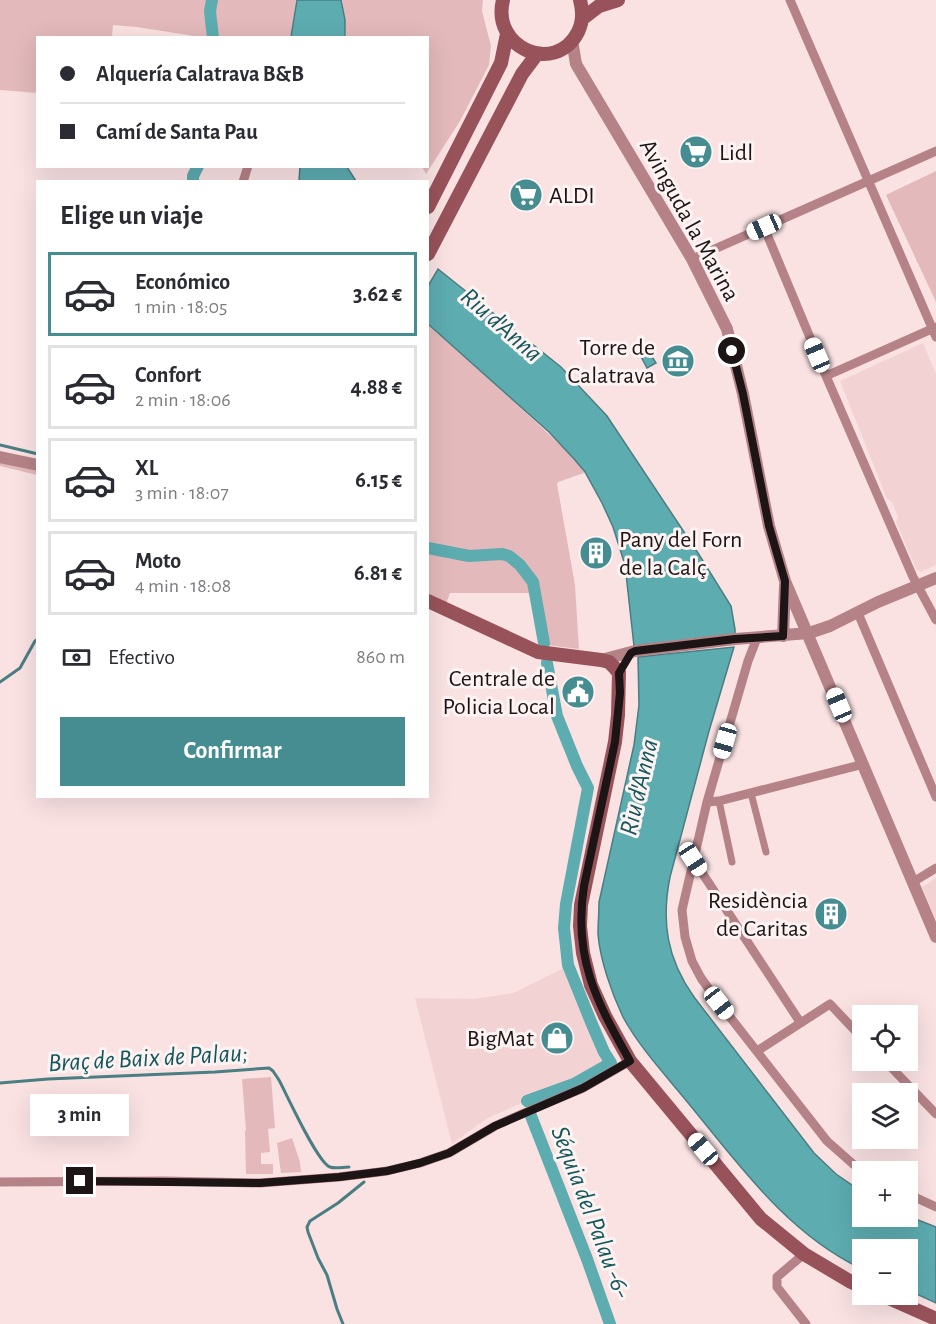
<!DOCTYPE html>
<html lang="es">
<meta charset="utf-8">
<style>
body{margin:0;font-family:"Alegreya Sans",sans-serif;background:#f7f7f7;color:#2b2b33;height:100vh;display:flex;flex-direction:column;font-size:22px;white-space:nowrap}
*{box-sizing:border-box;margin:0}
p{font-size:20px;color:#7c7c81}
.icon{flex:none;width:33px;height:33px;fill:none;stroke:currentColor;stroke-width:2;stroke-linecap:round;stroke-linejoin:round}
.map{position:relative;flex:1;overflow:hidden}
.side{position:absolute;left:36px;top:180px;width:393px;height:618px;display:flex;flex-direction:column;background:#fff;border-radius:0px;box-shadow:0 6px 24px #0002}
.side>*{flex:none}
.hud{position:absolute;left:36px;top:36px;width:393px;height:132px;border-radius:0px;box-shadow:0 6px 24px #0002;display:grid;align-content:center;height:132px;padding:0 24px;background:#fff}
.buttons{position:absolute;left:852px;top:1005px;display:grid;gap:12px}
.buttons a{display:grid;place-items:center;width:66px;height:66px;border-radius:0px;background:#fff;box-shadow:0 6px 24px #0002;font-size:30px}
.end{position:absolute;width:27px;height:27px;margin:-14px;border:8px solid #1d1415;background:#fff;box-shadow:0 0 0 3px #fff}
.from{border-radius:50%}
.bubble{position:absolute;height:42px;border-radius:0px;background:#fff;box-shadow:0 6px 24px #0002;font-size:20px;font-weight:700;line-height:42px;text-align:center}
.car{position:absolute;width:18px;height:36px;margin:-18px -9px;border-radius:8px;box-shadow:0 0 4px 2px #0007;background:linear-gradient(#fff 24%,#345 0 40%,#fff 0 76%,#345 0 86%,#fff 0)}
.hud b{display:flex;align-items:center;gap:21px;height:57px;font-size:22px}
.hud b+b{border-top:2px solid #e1e1e2}
.hud i{width:15px;height:15px;background:#2b2b33}
ul{padding:0;list-style:none}
li{display:flex;align-items:center;gap:18px;height:84px;margin:0 12px 9px;padding:0 12px;border:3px solid #e1e1e2;border-radius:0px}
li div{flex:1}
li b{display:block;font-size:22px}
li em{font-style:normal;font-weight:700}
li.current{border-color:#458d91}
li>.icon{width:54px;height:54px;stroke-width:1.5}
h2{padding:0 24px;font-size:27px;line-height:72px}
.pay{display:flex;align-items:center;gap:15px;height:66px;padding:0 24px;font-size:22px}
.pay p{margin-inline-start:auto}
.cta{display:flex;gap:12px;margin-top:auto;padding:12px 24px}
.cta a{flex:1;height:69px;border-radius:0px;background:#458d91;color:#fff;font-size:24px;font-weight:700;line-height:69px;text-align:center}
.map>svg:first-child{display:block}
.built{fill:#f3d2d4}
.green{fill:#e3b9bb}
.water{fill:#5dacb0;stroke:#4a7e82;stroke-width:1.5}
.lines{fill:none;stroke-linecap:round;stroke-linejoin:round}
.stream{stroke:#4a7e82;stroke-width:3}
.canal{stroke:#5dacb0;stroke-width:12}
.pedestrian{stroke:#b58387;stroke-width:7}
.minor{stroke:#b58387;stroke-width:9}
.tertiary{stroke:#b58387;stroke-width:12}
.secondary{stroke:#98525a;stroke-width:14}
.route{stroke:#1d1415;stroke-width:8}
.labels{text-anchor:middle;stroke-width:6;stroke-linejoin:round;paint-order:stroke}
.poi-label{font-size:24px;fill:#1d1415;stroke:#fdf3f3;text-anchor:end}
.street-label{font-size:24px;fill:#1d1415;stroke:#fdf3f3}
.water-label{font-size:26px;font-style:italic;fill:#13585b;stroke:#fdf3f3}
</style>
<div class="map">
<svg width="936" height="1324" viewBox="0 0 936 1324">
<rect width="100%" height="100%" fill="#fae2e3"/>
<!-- built -->
<path class="built" d="M923,343L936,374V565L921,572L916,569L896,522L898,517L892,502L887,499L840,381Z
M936,878V920L922,887Z
M568,966L585,1014L610,1063L574,1083L526,1101L486,1119L452,1144L415,998L473,999L495,996L513,993Z"/>
<!-- green -->
<path class="green" d="M0,0H210L211,6L212,0H296L291,37H200L137,27L113,25L112,37L38,38L37,93L0,90Z
M342,0H483L482,11L491,46L489,65L460,121L426,174L422,167L428,166V38L346,37L345,20Z
M936,171V302L886,195Z
M428,325L485,375L566,450L575,460L584,473L558,482L557,484L575,585L579,649L538,644L532,593H450L446,604L428,596Z
M0,459L37,467V475L0,466Z
M271,1077L275,1128L268,1129L270,1152L261,1153V1164H273V1174H246L245,1131L246,1130L242,1079Z
M292,1138L300,1162L301,1172L281,1173L277,1143Z"/>
<!-- water -->
<path class="water" d="M297,0H341L345,20V37H291Z
M300,166L347,167L356,181H299Z
M438,269L561,367L607,416L698,553L731,606L735,629V635L634,646L625,565L613,527L602,503L585,472L575,460L549,432L428,324V286Z
M646,347L656,363L647,368L638,351Z
M734,647L709,731L670,877C661,922 667,959 694,997L814,1153L836,1174L862,1192V1216H908L936,1227V1303L908,1290V1250H862V1269C788,1234 740,1166 689,1104C668,1078 639,1047 623,1017C612,994 600,960 598,934C598,924 599,913 599,902L634,745L639,705L638,657Z"/>
<g class="lines">
<!-- stream -->
<path class="stream" d="M0,445L38,454
M0,682L20,668L35,641L38,639
M0,1083L48,1079L215,1072L269,1068L273,1071L279,1080C287,1095 317,1162 330,1167C335,1169 343,1167 349,1167
M343,1324L337,1309L327,1275L318,1258L308,1232L307,1227L310,1221L338,1203L364,1182"/>
<!-- canal -->
<path class="canal" d="M212,0L210,11L213,38
M193,182V176L198,166
M428,548L469,556L502,554L509,556L520,565L533,582L544,643
M527,1101L574,1084L611,1063L604,1052L591,1022L568,965L564,928L566,904L588,788L577,766L557,716L547,663
M531,1116L587,1259L610,1324"/>
<!-- pedestrian -->
<path class="pedestrian" d="M751,793L766,852
M719,801L732,862"/>
<!-- minor -->
<path class="minor" d="M790,0L936,337
M243,182L248,166
M764,227L826,376L913,577L936,620
M692,259L936,151
M826,376L936,327
M858,613L936,797
M757,638L748,661L707,802L682,910L685,937L692,961L701,978L719,1003L827,1141L853,1164L865,1172
M707,802L719,801L864,764
M693,859L800,1022
M913,882L936,868
M757,1051L830,1004L862,1038
M884,1060L936,1114
M0,1182L166,1181L260,1183L339,1177L387,1171L420,1163L449,1153L495,1126L524,1113L583,1088L630,1061
M908,1194L936,1207
M804,1254L777,1277V1287L806,1324"/>
<!-- tertiary -->
<path class="tertiary" d="M572,40L576,64L692,259L727,329L743,394L769,526L785,581L936,937
M0,457L38,465
M783,636L785,585
M601,660L635,651L735,639L809,633L830,626L878,602L936,578"/>
<!-- secondary -->
<path class="secondary" d="M503,0C491,48 555,76 578,32C583,22 583,11 580,0
M582,19L599,6L618,0
M428,207L501,63L507,34
M428,254L522,74L537,54
M428,601L538,652L601,660L609,662L614,667L619,673L618,715L615,742L581,905L580,926L583,953L591,985L605,1016L630,1061L761,1219L804,1254L851,1282L862,1287
M880,1294L936,1319"/>
</g>
<g class="lines">
<!-- route -->
<path class="route" d="M80,1181L260,1183L339,1177L387,1171L420,1163L449,1153L495,1126L583,1088L630,1061C596,1001 573,957 584,886L615,742L620,693L619,673L631,653L635,651L735,639L783,636L785,581L769,526L743,394L732,351"/>
</g>
<!-- icons -->
<defs>
<g id="supermarket-disc" transform="scale(1.725)"><circle r="9.5" fill="#458d91" stroke="#fdf3f3"/><path d="M-6-5.5h2.5l.6 2H6L4.5 2H-2.5L-4.4-4H-6ZM-1.5 3.2a1.3 1.3 0 1 0 .1 0ZM3 3.2a1.3 1.3 0 1 0 .1 0Z" fill="#fff"/></g>
<g id="museum-disc" transform="scale(1.725)"><circle r="9.5" fill="#458d91" stroke="#fdf3f3"/><path d="M0-6L6-3V-2H-6V-3ZM-5-1h2V3h-2ZM-1-1h2V3h-2ZM3-1h2V3H3ZM-6 4H6V6H-6Z" fill="#fff"/></g>
<g id="building-disc" transform="scale(1.725)"><circle r="9.5" fill="#458d91" stroke="#fdf3f3"/><path d="M-4-6H4V6H1V3H-1V6H-4ZM-2.5-4.3h1.7v1.8h-1.7ZM.8-4.3h1.7v1.8H.8ZM-2.5-1h1.7V.8h-1.7ZM.8-1h1.7V.8H.8Z" fill="#fff"/></g>
<g id="civic-disc" transform="scale(1.725)"><circle r="9.5" fill="#458d91" stroke="#fdf3f3"/><path d="M-.6-6.5H3V-4.5H.6V-3L4-1V1h2V6H-6V1h2V-1L-.6-3ZM-1.2 2.5V6h2.4V2.5Z" fill="#fff"/></g>
<g id="shop-disc" transform="scale(1.725)"><circle r="9.5" fill="#458d91" stroke="#fdf3f3"/><path d="M-5-2.5h2.3a2.7 3.5 0 0 1 5.4 0H5L5.5 6h-11ZM-1.5-2.5h3a1.5 2.3 0 0 0-3 0Z" fill="#fff"/></g>
</defs>
<g fill-rule="evenodd">
<use href="#supermarket-disc" x="696" y="152"/>
<use href="#supermarket-disc" x="526" y="195"/>
<use href="#museum-disc" x="678" y="361"/>
<use href="#building-disc" x="596" y="553"/>
<use href="#civic-disc" x="578" y="692"/>
<use href="#building-disc" x="831" y="914"/>
<use href="#shop-disc" x="557" y="1038"/>
</g>
<g class="labels">
<!-- poi labels -->
<g class="poi-label">
<text x="719" y="160" text-anchor="start">Lidl</text>
<text x="549" y="203" text-anchor="start">ALDI</text>
<text x="655" y="355">Torre de<tspan x="655" dy="28">Calatrava</tspan></text>
<text x="619" y="547" text-anchor="start">Pany del Forn<tspan x="619" dy="28">de la Calç</tspan></text>
<text x="555" y="686">Centrale de<tspan x="555" dy="28">Policia Local</tspan></text>
<text x="808" y="908">Residència<tspan x="808" dy="28">de Caritas</tspan></text>
<text x="534" y="1046">BigMat</text>
</g>
<!-- street labels -->
<g class="street-label">
<text transform="translate(690 220) rotate(61)" y="8">Avinguda la Marina</text>
</g>
<!-- water labels -->
<g class="water-label">
<text transform="translate(502 324) rotate(41)" y="9">Riu d'Anna</text>
<text transform="translate(638 787) rotate(-77)" y="9">Riu d'Anna</text>
<text transform="translate(148 1057) rotate(-3)" y="9">Braç de Baix de Palau;</text>
<text transform="translate(592 1212) rotate(69)" y="9">Séquia del Palau -6-</text>
</g>
</g>
</svg>
<div class="buttons">
<a><svg class="icon" aria-label="locate" viewBox="0 0 24 24"><circle cx="12" cy="12" r="6"/><path d="M12 2v4M12 18v4M2 12h4M18 12h4"/></svg></a>
<a><svg class="icon" aria-label="layers" viewBox="0 0 24 24"><path d="M12 4l9 5-9 5-9-5zM3 14l9 5 9-5"/></svg></a>
<a>+</a>
<a>−</a>
</div>
<i class="end from" style="left:732px;top:351px"></i>
<i class="end" style="left:80px;top:1181px"></i>
<div class="bubble" style="left:30px;top:1094px;width:99px">3 min</div>
<i class="car" style="left:764px;top:227px;rotate:246deg"></i>
<i class="car" style="left:817px;top:355px;rotate:337deg"></i>
<i class="car" style="left:839px;top:705px;rotate:337deg"></i>
<i class="car" style="left:725px;top:741px;rotate:196deg"></i>
<i class="car" style="left:693px;top:859px;rotate:147deg"></i>
<i class="car" style="left:719px;top:1003px;rotate:142deg"></i>
<i class="car" style="left:703px;top:1149px;rotate:320deg"></i>
<div class="hud">
<b><i class="from"></i>Alquería Calatrava B&amp;B</b>
<b><i></i>Camí de Santa Pau</b>
</div>
<section class="side">
<h2>Elige un viaje</h2>
<ul>
<li class="current"><svg class="icon" aria-label="car" viewBox="0 0 24 24"><path d="M5 17H2v-5l4-1 3-4h7l3 4 3 1v5h-3M9 17h6M6 11h13"/><circle cx="7" cy="17" r="2"/><circle cx="17" cy="17" r="2"/></svg><div><b>Económico</b><p>1 min · 18:05</p></div><em>3.62 €</em></li>
<li><svg class="icon" aria-label="car" viewBox="0 0 24 24"><path d="M5 17H2v-5l4-1 3-4h7l3 4 3 1v5h-3M9 17h6M6 11h13"/><circle cx="7" cy="17" r="2"/><circle cx="17" cy="17" r="2"/></svg><div><b>Confort</b><p>2 min · 18:06</p></div><em>4.88 €</em></li>
<li><svg class="icon" aria-label="car" viewBox="0 0 24 24"><path d="M5 17H2v-5l4-1 3-4h7l3 4 3 1v5h-3M9 17h6M6 11h13"/><circle cx="7" cy="17" r="2"/><circle cx="17" cy="17" r="2"/></svg><div><b>XL</b><p>3 min · 18:07</p></div><em>6.15 €</em></li>
<li><svg class="icon" aria-label="car" viewBox="0 0 24 24"><path d="M5 17H2v-5l4-1 3-4h7l3 4 3 1v5h-3M9 17h6M6 11h13"/><circle cx="7" cy="17" r="2"/><circle cx="17" cy="17" r="2"/></svg><div><b>Moto</b><p>4 min · 18:08</p></div><em>6.81 €</em></li>
</ul>
<div class="pay"><svg class="icon" aria-label="cash" viewBox="0 0 24 24"><path d="M3 7h18v10H3z"/><circle cx="12" cy="12" r="2"/></svg>Efectivo<p>860 m</p></div>
<div class="cta"><a>Confirmar</a></div>
</section>
</div>
